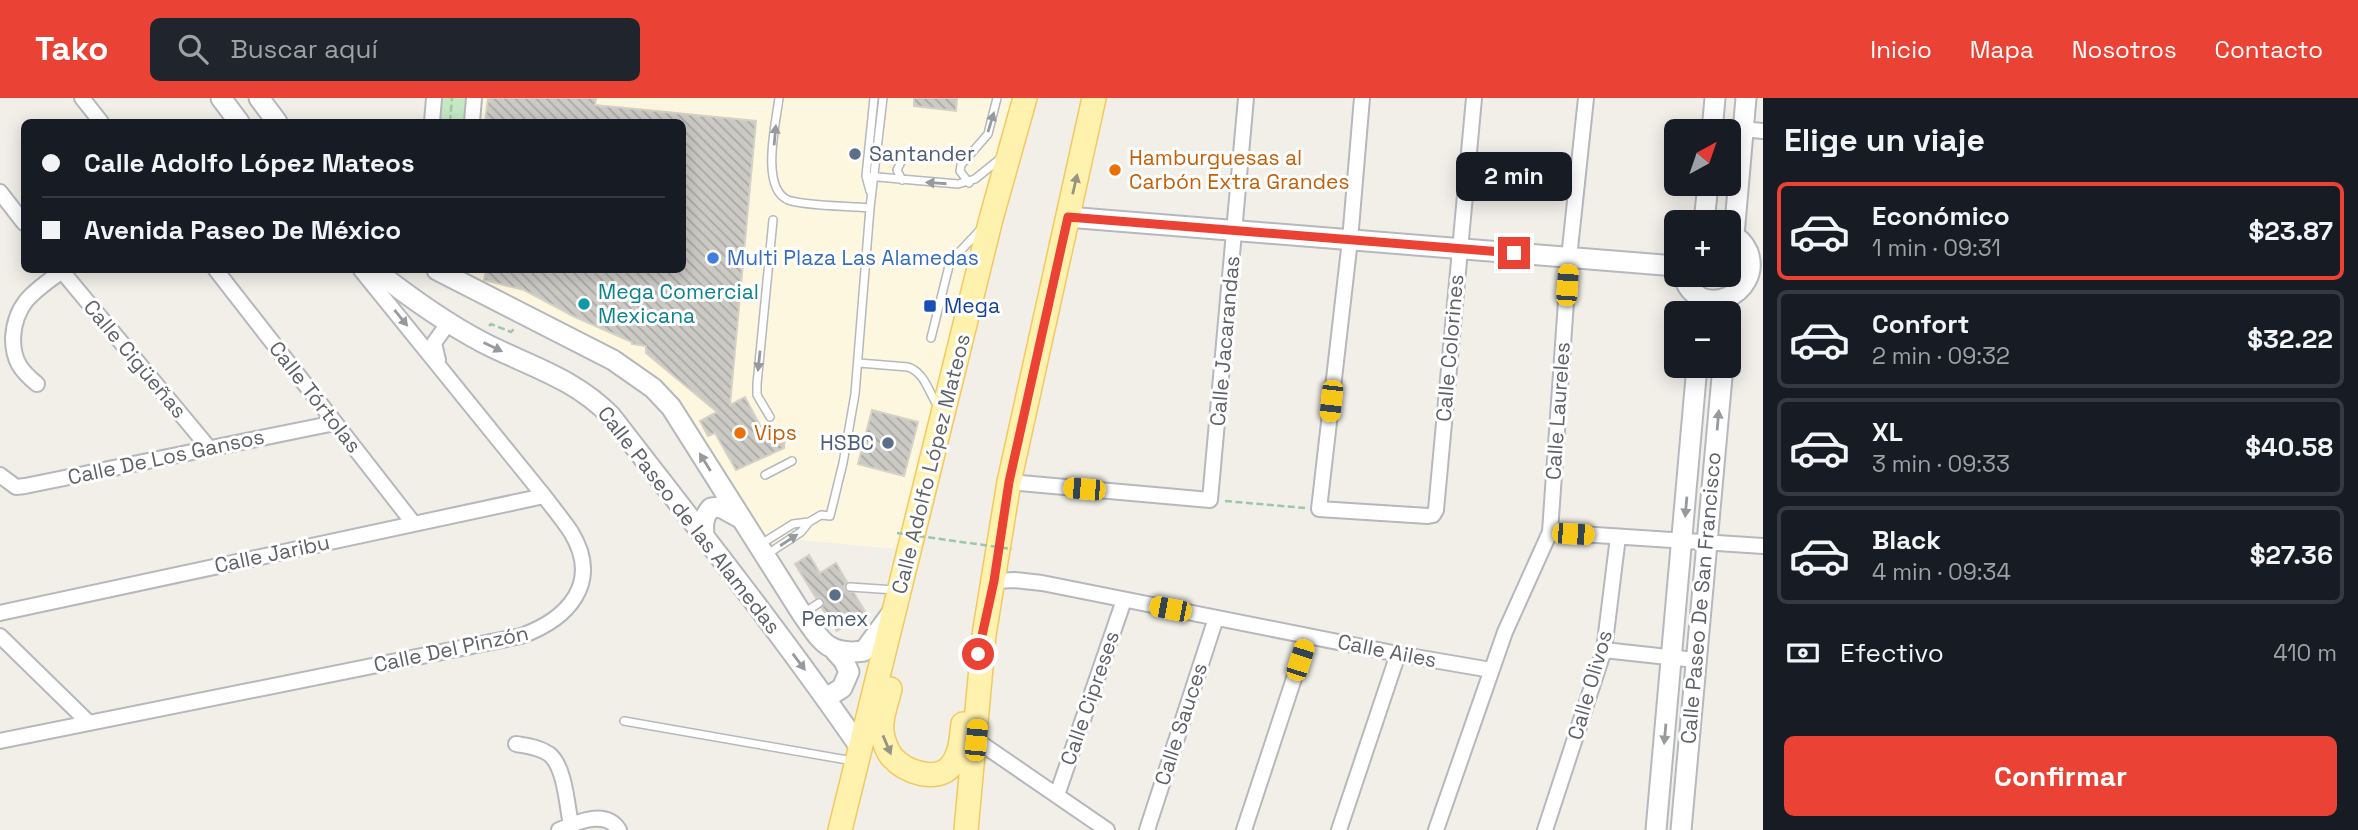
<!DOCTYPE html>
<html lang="es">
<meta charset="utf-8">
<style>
body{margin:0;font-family:"Space Grotesk",sans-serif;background:#20242c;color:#f1f3f6;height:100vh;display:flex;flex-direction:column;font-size:26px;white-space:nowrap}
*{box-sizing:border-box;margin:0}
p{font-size:23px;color:#9ea1a6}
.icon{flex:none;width:38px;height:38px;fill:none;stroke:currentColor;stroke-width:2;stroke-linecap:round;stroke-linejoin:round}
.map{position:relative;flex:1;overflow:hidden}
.sheet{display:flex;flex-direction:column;background:#171b24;width:595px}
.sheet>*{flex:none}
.hud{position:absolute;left:21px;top:21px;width:665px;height:154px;border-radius:10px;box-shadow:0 4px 18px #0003;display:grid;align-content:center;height:154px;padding:0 21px;background:#171b24}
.needle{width:46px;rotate:40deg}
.buttons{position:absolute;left:1664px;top:21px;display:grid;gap:14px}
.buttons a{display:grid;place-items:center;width:77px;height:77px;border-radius:10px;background:#171b24;box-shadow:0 4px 18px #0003;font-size:35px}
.end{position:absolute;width:32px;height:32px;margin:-16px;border:9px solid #ea4335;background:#fff;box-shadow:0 0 0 4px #fff}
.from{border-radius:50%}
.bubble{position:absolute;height:49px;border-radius:10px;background:#171b24;box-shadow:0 4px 18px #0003;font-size:23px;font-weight:600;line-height:49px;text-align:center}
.car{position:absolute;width:21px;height:42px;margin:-21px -10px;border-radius:9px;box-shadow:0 0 5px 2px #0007;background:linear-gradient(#f5c518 24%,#345 0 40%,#f5c518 0 76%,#345 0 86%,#f5c518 0)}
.hud b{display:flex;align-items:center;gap:24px;height:66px;font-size:26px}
.hud b+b{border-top:2px solid #363941}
.hud i{width:18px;height:18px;background:#f1f3f6}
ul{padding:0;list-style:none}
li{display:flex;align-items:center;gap:21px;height:98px;margin:0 14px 10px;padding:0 7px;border:4px solid #363941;border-radius:10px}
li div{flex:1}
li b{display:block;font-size:26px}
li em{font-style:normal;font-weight:600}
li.current{border-color:#ea4335}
li>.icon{width:63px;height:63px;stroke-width:1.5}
h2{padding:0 21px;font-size:32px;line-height:84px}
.pay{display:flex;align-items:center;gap:18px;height:77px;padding:0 21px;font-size:26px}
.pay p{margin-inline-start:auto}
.cta{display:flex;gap:14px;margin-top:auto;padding:14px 21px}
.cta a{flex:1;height:80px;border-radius:10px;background:#ea4335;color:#fff;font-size:28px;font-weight:600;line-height:80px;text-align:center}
header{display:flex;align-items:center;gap:42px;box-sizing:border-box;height:98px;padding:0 35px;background:#ea4335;color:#fff}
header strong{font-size:33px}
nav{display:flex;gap:38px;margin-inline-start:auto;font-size:24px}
.search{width:490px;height:63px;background:#20242c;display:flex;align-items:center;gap:18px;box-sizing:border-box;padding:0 24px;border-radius:10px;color:#9ea1a6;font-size:26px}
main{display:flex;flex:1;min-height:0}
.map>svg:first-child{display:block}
.commercial{fill:#fef7e0}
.park{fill:#c5e8c5}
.building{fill:url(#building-back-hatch);stroke:#d6d1c6;stroke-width:2}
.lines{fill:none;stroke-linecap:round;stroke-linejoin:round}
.service-casing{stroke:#b5b8bc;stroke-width:10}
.minor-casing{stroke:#b5b8bc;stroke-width:18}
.tertiary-casing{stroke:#b5b8bc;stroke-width:23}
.primary-casing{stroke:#f2c960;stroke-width:26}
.path{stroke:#9cc7a9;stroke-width:2.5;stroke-dasharray:7 3.5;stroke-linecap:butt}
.service{stroke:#fff;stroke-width:7}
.minor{stroke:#fff;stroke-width:14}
.tertiary{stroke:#fff;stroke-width:19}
.primary{stroke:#fff2af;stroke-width:23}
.path-bridge{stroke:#9cc7a9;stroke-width:2.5;stroke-dasharray:7 3.5;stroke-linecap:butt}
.oneway{fill:#979a9d}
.oneway2{fill:#979581}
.route{stroke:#ea4335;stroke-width:9}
.service-dot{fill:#5c6f8a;stroke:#fff;stroke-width:2.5}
.food-dot{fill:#e8710a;stroke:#fff;stroke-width:2.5}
.shop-dot{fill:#3f7fe0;stroke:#fff;stroke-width:2.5}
.culture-dot{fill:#0f9aa8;stroke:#fff;stroke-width:2.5}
.transit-dot{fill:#1a4fb4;stroke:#fff;stroke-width:2.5}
.labels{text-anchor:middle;stroke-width:6;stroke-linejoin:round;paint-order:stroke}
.service-label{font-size:21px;fill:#4e5e75;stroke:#fff;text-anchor:start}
.food-label{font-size:21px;fill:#c56008;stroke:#fff;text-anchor:start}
.shop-label{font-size:21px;fill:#366cbe;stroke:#fff;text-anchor:start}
.culture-label{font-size:21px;fill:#0d838f;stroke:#fff;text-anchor:start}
.transit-label{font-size:21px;fill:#164399;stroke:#fff;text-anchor:start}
.street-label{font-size:21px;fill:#5f6368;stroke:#fff}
</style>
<header>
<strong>Tako</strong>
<div class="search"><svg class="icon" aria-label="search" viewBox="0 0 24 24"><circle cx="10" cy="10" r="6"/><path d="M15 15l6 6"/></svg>Buscar aquí</div>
<nav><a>Inicio</a><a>Mapa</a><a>Nosotros</a><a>Contacto</a></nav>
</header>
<main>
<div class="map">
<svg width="1763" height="732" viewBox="0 0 1763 732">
<defs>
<pattern id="building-back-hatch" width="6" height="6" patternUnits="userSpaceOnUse" patternTransform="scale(1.75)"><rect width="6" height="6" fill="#cccac5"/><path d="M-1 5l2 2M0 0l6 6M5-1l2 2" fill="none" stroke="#a9a8a4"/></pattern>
</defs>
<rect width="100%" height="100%" fill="#f1efe8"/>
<!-- commercial -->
<path class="commercial" d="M474,0H1025L909,452L800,442L775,457L653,290L460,184L461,172H682V24H472Z"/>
<!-- park -->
<path class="park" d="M434,0H474L472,24H432Z"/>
<!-- building -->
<path class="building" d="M488,0H596L595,7L756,23L730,307L745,299L764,335L785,338L784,350L736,372L715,335L708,338L700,323L717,314L646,255V248L632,246V244L575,219L524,192L484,182L486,172H682V24H485Z
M914,0H957L956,13L914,8Z
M872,312L918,324L904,378L858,366Z
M809,457L820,475L836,465L847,484L844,488L845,492L854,495L866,515L837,533L822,510L824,502L821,499L816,500L795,466Z"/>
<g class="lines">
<!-- service casing -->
<g class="service-casing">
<path id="service" d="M779,0C776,25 760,90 788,102C804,108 851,108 870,110
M866,78L958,86L975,81L1001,60
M902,82L897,72L903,60
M969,85L960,73L961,67L988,36L997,0
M870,93L866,78L874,0
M931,240L950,164L982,130
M859,265L908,269C926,275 929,297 940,311
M770,319L757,297V286L773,122
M765,377L792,363
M761,446L793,426L809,424L821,417L830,418L843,365L855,296L870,110L883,0
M766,457L801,434L809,424
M850,489L895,492
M802,516L819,505
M624,623L853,663"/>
</g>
<!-- minor casing -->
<g class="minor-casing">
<path id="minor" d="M82,0L101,24
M1362,0L1350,142L1319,411L1428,418L1433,417L1436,412L1474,0
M432,24L434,0
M472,24L474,0
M1743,31L1763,33
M0,94L24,125
M61,172L209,350
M216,172L414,426
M438,262L434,245L449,224
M37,286C21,273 13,263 13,240C15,204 35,193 62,173
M0,377L16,389L25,388L335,325
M1009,384L1210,402L1246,0
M1550,434L1763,448
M994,483L1015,482L1042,485L1398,556L1491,572
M0,515L544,398
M0,538L88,624
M1604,552L1695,562
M976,642L1107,732
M0,643L521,538C568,521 602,485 571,434C563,422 553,410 544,398L361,172
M516,646C527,648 539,649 549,656C565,668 567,708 571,727
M1057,697L1124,502
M559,732C577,724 606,711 619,732
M1147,732L1216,520
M1244,732L1308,538
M1339,732L1398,556
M1436,732L1505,534L1550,434L1569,160L1586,0
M1545,732L1604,552L1618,439"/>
</g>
<!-- tertiary casing -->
<g class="tertiary-casing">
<path id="tertiary" d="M221,0L239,24
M259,0L277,24
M1712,33L1715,0
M1067,119L1676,168
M1704,124L1708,86
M1734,137L1746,0
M375,172C408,198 444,224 482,244C528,268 573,279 611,318C695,427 781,535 859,648
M437,172L613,262L653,290L671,309L802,516C821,543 828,558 864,553L891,516
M1683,177C1697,225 1763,197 1748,154C1744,145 1738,139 1729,135
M704,438C703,426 703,419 711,410L720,409L740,420
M826,600L842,590L849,574L844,563L835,553
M1656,732L1697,268
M1681,732L1723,268"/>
</g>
<!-- primary casing -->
<g class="primary-casing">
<path id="primary" d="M890,591C887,604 880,620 882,634C883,642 887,653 892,659C905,674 937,685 951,668C961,656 961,641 963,626
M840,732L991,121L1025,0
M966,732L984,537L1009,384L1094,0"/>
</g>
<!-- path -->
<path class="path" d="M450,24L452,0
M489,228L491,226L511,234L514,231
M1225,403L1305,410"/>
<!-- service -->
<use href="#service" class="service"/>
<!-- minor -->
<use href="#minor" class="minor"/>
<!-- tertiary -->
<use href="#tertiary" class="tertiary"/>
<!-- primary -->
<use href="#primary" class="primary"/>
<!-- path-bridge -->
<path class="path-bridge" d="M897,435L1012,451"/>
</g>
<!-- one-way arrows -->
<defs><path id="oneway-solid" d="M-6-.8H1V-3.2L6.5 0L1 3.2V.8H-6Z" transform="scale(1.75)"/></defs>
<g class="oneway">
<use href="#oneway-solid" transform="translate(991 24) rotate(-73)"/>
<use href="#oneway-solid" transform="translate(775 37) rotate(-85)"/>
<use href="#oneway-solid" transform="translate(936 85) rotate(-176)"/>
<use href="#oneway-solid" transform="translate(401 220) rotate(51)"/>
<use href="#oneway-solid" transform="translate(493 249) rotate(26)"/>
<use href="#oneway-solid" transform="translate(759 263) rotate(96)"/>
<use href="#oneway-solid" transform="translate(1718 322) rotate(-85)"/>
<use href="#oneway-solid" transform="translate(705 364) rotate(-122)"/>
<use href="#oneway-solid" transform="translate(1686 409) rotate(95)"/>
<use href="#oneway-solid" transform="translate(789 442) rotate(-33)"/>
<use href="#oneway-solid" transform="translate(799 564) rotate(53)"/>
<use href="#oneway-solid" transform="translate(1665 636) rotate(95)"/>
</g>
<g class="oneway2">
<use href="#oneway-solid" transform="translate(1075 86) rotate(-77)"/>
<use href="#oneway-solid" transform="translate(887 647) rotate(67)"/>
</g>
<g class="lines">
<!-- route -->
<path class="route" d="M978,556L994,483L1009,384L1068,119L1514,155"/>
</g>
<!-- markers -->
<g class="service-dot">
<circle cx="855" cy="56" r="7"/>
<circle cx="888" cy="345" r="7"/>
<circle cx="835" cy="497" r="7"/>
</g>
<g class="food-dot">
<circle cx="1115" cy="72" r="7"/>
<circle cx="740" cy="335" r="7"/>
</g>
<circle class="shop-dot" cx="713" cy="160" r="7"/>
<circle class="culture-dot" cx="584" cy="206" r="7"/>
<rect class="transit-dot" x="923" y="201" width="14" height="14" rx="3.5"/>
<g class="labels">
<!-- service labels -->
<g class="service-label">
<text x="869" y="63">Santander</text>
<text x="874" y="352" text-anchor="end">HSBC</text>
<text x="835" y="528" text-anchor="middle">Pemex</text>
</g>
<!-- food labels -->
<g class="food-label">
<text x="1129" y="67">Hamburguesas al<tspan x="1129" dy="24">Carbón Extra Grandes</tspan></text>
<text x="754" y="342">Vips</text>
</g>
<!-- shop labels -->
<g class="shop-label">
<text x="727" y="167">Multi Plaza Las Alamedas</text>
</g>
<!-- culture labels -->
<g class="culture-label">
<text x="598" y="201">Mega Comercial<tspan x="598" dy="24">Mexicana</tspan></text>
</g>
<!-- transit labels -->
<g class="transit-label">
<text x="944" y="215">Mega</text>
</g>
<!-- street labels -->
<g class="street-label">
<text transform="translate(1225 243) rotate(-85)" y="7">Calle Jacarandas</text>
<text transform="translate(1450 250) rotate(-85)" y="7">Calle Colorines</text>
<text transform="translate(135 261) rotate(50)" y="7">Calle Cigüeñas</text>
<text transform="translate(315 299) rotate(52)" y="7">Calle Tórtolas</text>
<text transform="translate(1558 313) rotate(-86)" y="7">Calle Laureles</text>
<text transform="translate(166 359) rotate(-12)" y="7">Calle De Los Gansos</text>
<text transform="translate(931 366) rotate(-76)" y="7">Calle Adolfo López Mateos</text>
<text transform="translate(689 422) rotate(52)" y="7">Calle Paseo de las Alamedas</text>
<text transform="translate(272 456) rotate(-12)" y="7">Calle Jaribu</text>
<text transform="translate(1701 500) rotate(-85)" y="7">Calle Paseo De San Francisco</text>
<text transform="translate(451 551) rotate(-12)" y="7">Calle Del Pinzón</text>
<text transform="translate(1387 553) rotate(11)" y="7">Calle Ailes</text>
<text transform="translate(1590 587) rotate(-74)" y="7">Calle Olivos</text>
<text transform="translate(1090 600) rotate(-71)" y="7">Calle Cipreses</text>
<text transform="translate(1181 626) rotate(-72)" y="7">Calle Sauces</text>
</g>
</g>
</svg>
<div class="buttons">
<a><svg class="needle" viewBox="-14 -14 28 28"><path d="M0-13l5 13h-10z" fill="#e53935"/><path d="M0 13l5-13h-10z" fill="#9ea1a6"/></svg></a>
<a>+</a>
<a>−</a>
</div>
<i class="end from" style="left:978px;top:556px"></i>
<i class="end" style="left:1514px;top:155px"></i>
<div class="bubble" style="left:1456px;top:54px;width:116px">2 min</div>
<i class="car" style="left:1567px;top:187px;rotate:4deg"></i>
<i class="car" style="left:1331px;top:303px;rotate:186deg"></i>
<i class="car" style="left:1084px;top:391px;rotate:275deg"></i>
<i class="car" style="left:1573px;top:436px;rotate:93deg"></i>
<i class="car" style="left:1170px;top:511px;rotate:281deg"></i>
<i class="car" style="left:1300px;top:562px;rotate:18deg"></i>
<i class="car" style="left:976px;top:642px;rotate:5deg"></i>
<div class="hud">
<b><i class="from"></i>Calle Adolfo López Mateos</b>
<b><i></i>Avenida Paseo De México</b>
</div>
</div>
<section class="sheet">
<h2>Elige un viaje</h2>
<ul>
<li class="current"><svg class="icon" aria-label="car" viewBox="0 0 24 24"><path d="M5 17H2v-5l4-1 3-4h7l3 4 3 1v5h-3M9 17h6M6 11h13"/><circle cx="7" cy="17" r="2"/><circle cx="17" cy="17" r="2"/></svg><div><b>Económico</b><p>1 min · 09:31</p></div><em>$23.87</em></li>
<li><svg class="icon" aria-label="car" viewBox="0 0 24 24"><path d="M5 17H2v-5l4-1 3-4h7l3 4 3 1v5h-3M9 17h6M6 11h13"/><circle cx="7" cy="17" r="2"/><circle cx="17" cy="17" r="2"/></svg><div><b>Confort</b><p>2 min · 09:32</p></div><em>$32.22</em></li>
<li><svg class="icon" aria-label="car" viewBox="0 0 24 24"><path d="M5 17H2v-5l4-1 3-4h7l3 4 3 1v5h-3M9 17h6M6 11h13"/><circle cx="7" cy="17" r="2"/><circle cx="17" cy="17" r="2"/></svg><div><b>XL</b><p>3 min · 09:33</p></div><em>$40.58</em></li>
<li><svg class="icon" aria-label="car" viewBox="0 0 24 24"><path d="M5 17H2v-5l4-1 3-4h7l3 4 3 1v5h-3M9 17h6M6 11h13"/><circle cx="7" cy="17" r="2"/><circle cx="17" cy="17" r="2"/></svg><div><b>Black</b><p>4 min · 09:34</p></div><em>$27.36</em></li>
</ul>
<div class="pay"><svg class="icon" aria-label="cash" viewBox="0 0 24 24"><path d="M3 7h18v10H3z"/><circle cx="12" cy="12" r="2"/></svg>Efectivo<p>410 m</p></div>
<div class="cta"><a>Confirmar</a></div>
</section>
</main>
